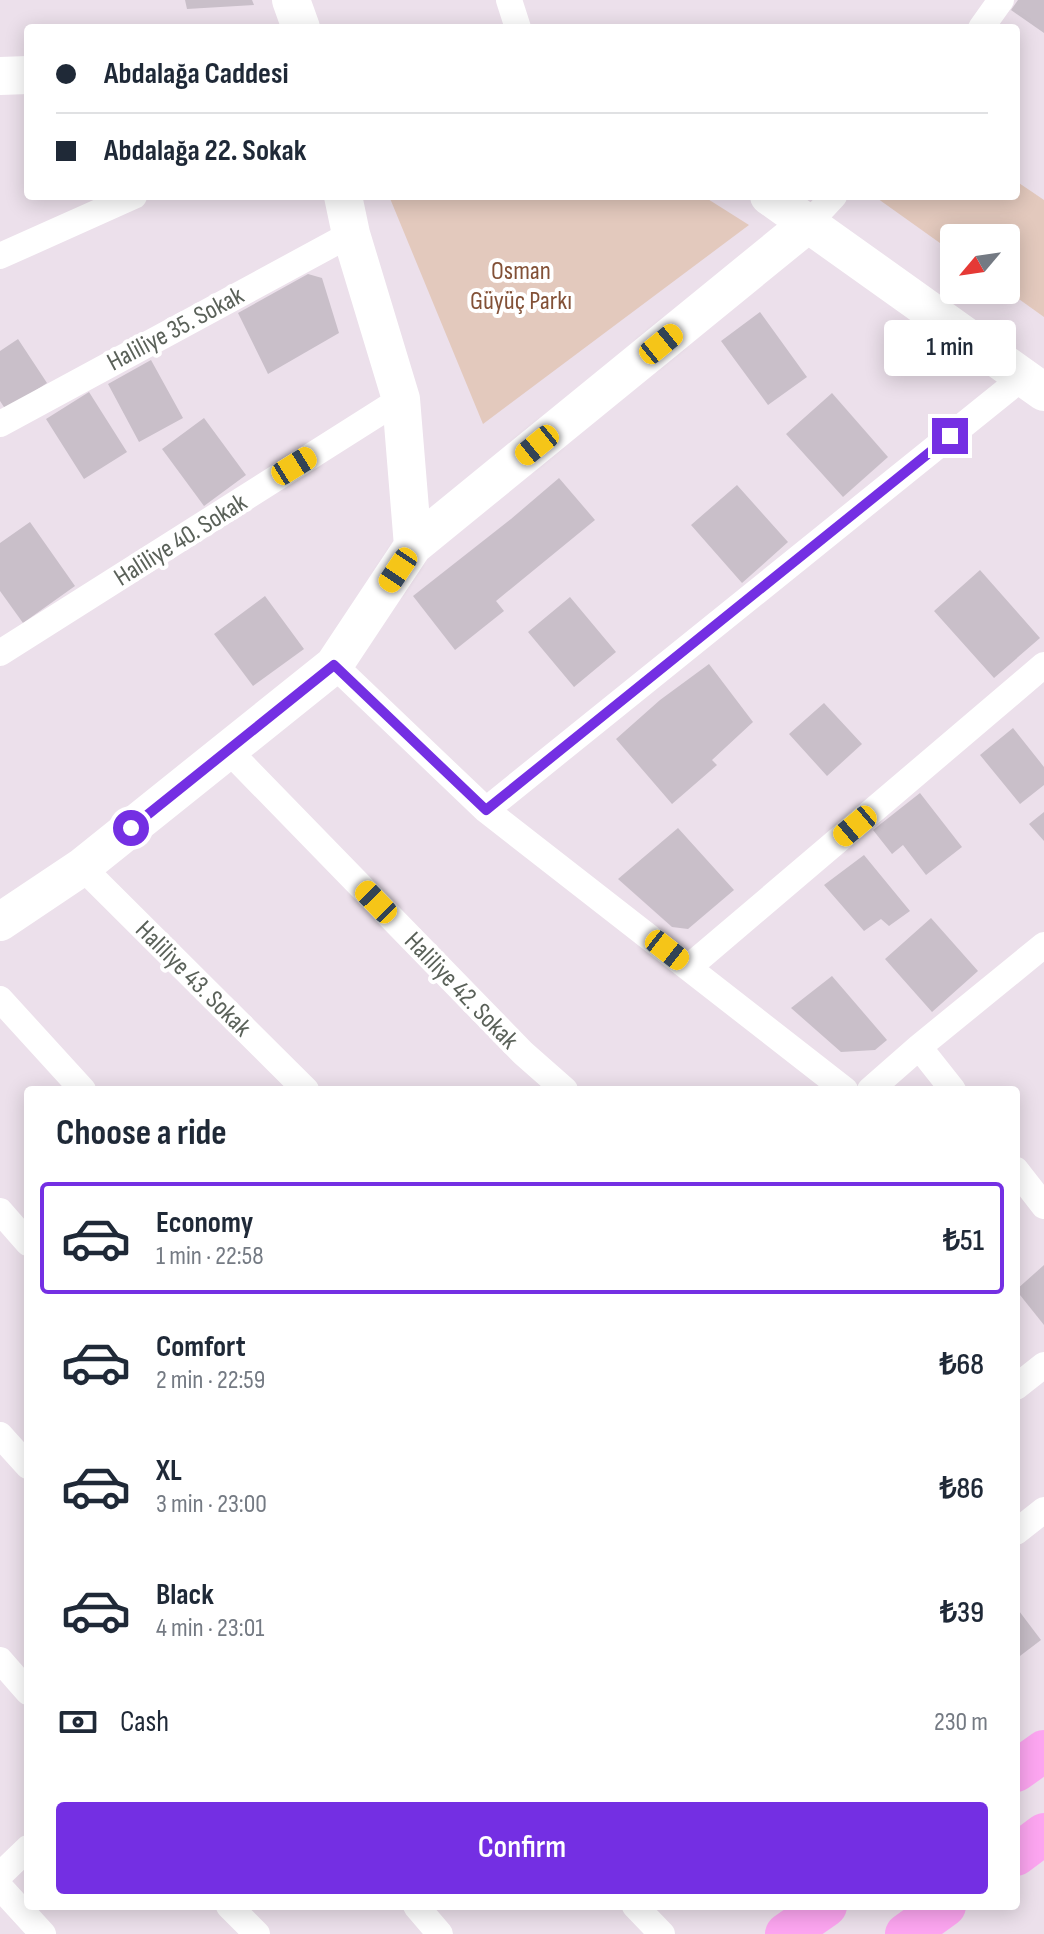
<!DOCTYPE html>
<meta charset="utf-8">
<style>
body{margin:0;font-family:"Sofia Sans Condensed",sans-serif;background:#f6f6f7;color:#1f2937;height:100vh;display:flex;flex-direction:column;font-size:30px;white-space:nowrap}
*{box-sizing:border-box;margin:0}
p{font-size:26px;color:#747a83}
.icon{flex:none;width:44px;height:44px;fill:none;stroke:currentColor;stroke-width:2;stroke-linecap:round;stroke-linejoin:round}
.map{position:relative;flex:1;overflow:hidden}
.side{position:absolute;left:24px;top:1086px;width:996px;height:824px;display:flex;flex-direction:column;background:#fff;border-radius:8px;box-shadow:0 4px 20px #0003}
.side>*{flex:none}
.banner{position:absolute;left:24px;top:24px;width:996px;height:176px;border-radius:8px;box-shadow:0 4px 20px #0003;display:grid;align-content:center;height:176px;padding:0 32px;background:#fff}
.needle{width:52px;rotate:241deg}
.controls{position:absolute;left:940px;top:224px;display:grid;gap:16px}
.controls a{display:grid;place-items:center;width:80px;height:80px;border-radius:8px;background:#fff;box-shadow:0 4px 20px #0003;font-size:40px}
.end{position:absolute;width:36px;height:36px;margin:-18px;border:10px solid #742fe3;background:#fff;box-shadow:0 0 0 4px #fff}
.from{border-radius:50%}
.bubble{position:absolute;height:56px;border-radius:8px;background:#fff;box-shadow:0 4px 20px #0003;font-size:26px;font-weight:600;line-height:56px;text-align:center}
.car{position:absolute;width:24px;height:48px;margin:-24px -12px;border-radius:10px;box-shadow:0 0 6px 2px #0007;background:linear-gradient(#f5c518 24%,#345 0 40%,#f5c518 0 76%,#345 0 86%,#f5c518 0)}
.banner b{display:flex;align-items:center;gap:28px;height:76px;font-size:30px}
.banner b+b{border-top:2px solid #e0e1e3}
.banner i{width:20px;height:20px;background:#1f2937}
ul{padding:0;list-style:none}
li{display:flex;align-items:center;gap:24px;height:112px;margin:0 16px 12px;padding:0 16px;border:4px solid transparent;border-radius:8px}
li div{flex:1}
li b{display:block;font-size:30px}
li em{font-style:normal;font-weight:600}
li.current{border-color:#742fe3}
li>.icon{width:72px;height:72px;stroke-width:1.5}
h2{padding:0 32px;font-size:36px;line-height:96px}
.pay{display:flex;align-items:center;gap:20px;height:88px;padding:0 32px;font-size:30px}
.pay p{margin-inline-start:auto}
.button{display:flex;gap:16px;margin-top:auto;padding:16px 32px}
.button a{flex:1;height:92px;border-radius:8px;background:#742fe3;color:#fff;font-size:32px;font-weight:600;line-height:92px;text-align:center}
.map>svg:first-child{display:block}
.green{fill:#e3c9bd}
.building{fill:#c9bfc9}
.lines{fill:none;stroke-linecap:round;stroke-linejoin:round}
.street{stroke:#fff;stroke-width:26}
.secondary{stroke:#fff;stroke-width:38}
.primary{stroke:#fca5f0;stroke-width:42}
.route{stroke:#742fe3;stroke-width:10}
.labels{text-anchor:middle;stroke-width:8;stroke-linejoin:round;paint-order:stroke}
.park-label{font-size:26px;fill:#835137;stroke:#fff}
.street-label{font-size:26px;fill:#5a6159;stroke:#fff}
</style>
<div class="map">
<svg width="1044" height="1934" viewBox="0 0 1044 1934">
<rect width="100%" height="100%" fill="#ece0eb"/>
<!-- green -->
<path class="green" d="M1016,181L1044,200V317L1006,290V238H954V253L874,196H1016Z
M389,196H703L749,225L483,424Z"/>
<!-- building -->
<path class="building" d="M185,0H252L254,5L187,9Z
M1018,0H1044V33L1011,10Z
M308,274L322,278L339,333L268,374L238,313Z
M760,312L807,377L768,405L721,341Z
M18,339L47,383L6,410L0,401V351Z
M151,360L183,418L139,442L108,384Z
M89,392L127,452L84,479L46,419Z
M832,393L888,457L843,497L786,434Z
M204,418L246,475L204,506L162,449Z
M559,478L595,520L496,601L504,611L455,650L413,596L511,519Z
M737,485L788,542L742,583L691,525Z
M30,522L75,586L23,623L0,591V543Z
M980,570L1040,638L994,678L934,611Z
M265,596L304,649L253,686L214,634Z
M570,597L616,652L574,687L528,632Z
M709,664L753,722L712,760L717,765L672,804L616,739L660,700Z
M824,703L862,744L827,776L789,734Z
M1013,728L1044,767V785L1020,804L980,755Z
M920,793L962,847L926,875L903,845L892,854L873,830Z
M1044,812V841L1029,824Z
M678,828L734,890L688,929L672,927L618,879Z
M864,855L910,911L889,926L881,919L864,931L824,885Z
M931,918L978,971L932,1012L885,959Z
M832,976L887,1040L875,1050L841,1052L791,1008Z
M1044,1265V1325L1016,1290Z
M1016,1607L1041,1640L1016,1659Z"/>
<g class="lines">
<!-- street -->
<path class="street" d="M509,0L518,28
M981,28L1001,0
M809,223L834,196
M0,256L134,196
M0,424L351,234
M0,653L401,399
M334,665L486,810L845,1090
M228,750L523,1053L565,1090
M486,810L1023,377
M82,867L306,1090
M689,967L1044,665
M0,999L83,1090
M919,1047L953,1090
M870,1090L919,1047L1044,945
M1016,1170L1044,1206
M0,1211L28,1243
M1016,1387L1044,1365
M0,1435L28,1466
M1016,1532L1044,1510
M0,1660L28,1692
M0,1875L28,1848
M0,1887L43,1934
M229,1906L257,1934
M416,1906L440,1934
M635,1906L662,1934"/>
<!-- secondary -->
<path class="secondary" d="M291,0L301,28
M0,76L28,75
M769,196L1044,392
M413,546L809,223
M0,922L82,867L334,665L413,546L401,399L351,234L343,196"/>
<!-- primary -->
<path class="primary" d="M1016,1771L1044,1751
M1016,1855L1044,1834
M786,1934L826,1906
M906,1934L945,1906"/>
</g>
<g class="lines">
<!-- route -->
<path class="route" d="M131,828L334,665L486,810L950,436"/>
</g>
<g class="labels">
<!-- park labels -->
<g class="park-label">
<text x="521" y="279">Osman<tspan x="521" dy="30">Güyüç Parkı</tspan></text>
</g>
<!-- street labels -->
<g class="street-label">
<text transform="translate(175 328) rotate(-28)" y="9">Haliliye 35. Sokak</text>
<text transform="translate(180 539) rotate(-32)" y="9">Haliliye 40. Sokak</text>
<text transform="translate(194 978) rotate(45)" y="9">Haliliye 43. Sokak</text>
<text transform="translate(462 990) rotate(46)" y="9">Haliliye 42. Sokak</text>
</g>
</g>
</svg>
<div class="controls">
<a><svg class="needle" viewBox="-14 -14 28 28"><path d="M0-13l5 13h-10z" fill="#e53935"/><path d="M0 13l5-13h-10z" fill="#747a83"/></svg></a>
</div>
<i class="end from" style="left:131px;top:828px"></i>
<i class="end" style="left:950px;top:436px"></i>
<div class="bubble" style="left:884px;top:320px;width:132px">1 min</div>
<i class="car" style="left:661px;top:344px;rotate:51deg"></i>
<i class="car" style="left:537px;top:445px;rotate:231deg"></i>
<i class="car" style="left:294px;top:466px;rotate:58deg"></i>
<i class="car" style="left:398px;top:570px;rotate:214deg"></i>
<i class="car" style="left:855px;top:826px;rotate:230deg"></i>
<i class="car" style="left:376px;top:902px;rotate:316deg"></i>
<i class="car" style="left:667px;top:950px;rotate:128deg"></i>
<div class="banner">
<b><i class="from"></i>Abdalağa Caddesi</b>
<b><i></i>Abdalağa 22. Sokak</b>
</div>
<section class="side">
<h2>Choose a ride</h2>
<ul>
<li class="current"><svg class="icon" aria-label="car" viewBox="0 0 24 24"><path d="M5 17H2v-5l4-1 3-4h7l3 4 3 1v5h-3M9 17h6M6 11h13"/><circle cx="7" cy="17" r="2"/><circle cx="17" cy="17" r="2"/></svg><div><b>Economy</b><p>1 min · 22:58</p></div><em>₺51</em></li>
<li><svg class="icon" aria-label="car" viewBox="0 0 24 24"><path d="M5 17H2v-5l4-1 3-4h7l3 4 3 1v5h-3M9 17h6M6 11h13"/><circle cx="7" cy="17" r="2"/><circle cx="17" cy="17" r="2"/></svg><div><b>Comfort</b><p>2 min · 22:59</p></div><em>₺68</em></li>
<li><svg class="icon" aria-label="car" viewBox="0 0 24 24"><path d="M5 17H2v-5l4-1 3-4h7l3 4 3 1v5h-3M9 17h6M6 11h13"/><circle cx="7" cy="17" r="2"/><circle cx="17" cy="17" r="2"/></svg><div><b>XL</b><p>3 min · 23:00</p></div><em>₺86</em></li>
<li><svg class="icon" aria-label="car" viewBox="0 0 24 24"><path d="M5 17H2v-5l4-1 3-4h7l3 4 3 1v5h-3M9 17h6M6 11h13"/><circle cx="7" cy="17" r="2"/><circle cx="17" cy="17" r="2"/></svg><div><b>Black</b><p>4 min · 23:01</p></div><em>₺39</em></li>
</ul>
<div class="pay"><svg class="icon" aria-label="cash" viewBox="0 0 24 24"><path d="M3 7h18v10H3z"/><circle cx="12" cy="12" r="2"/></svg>Cash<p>230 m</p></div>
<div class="button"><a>Confirm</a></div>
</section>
</div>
